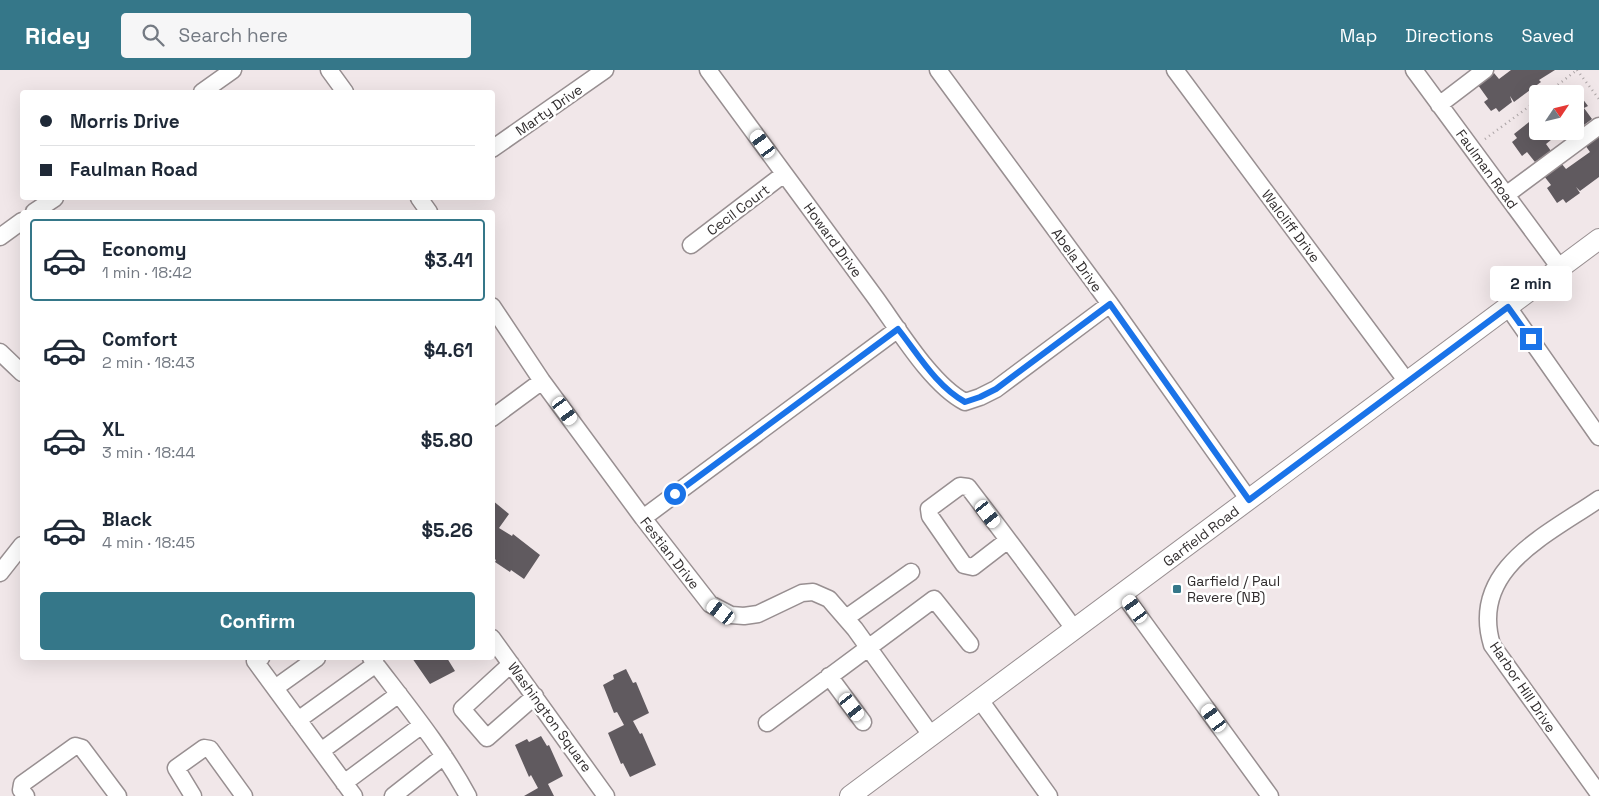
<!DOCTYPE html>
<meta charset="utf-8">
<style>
body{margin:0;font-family:"Space Grotesk",sans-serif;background:#f6f6f7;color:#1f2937;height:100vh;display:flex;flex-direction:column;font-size:19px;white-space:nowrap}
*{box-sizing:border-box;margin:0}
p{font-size:16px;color:#747a83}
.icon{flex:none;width:28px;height:28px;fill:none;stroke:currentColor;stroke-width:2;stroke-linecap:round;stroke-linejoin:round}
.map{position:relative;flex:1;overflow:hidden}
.drawer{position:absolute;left:20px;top:140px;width:475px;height:450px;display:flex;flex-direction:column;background:#fff;border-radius:5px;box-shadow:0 5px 20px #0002}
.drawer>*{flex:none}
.top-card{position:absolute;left:20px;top:20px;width:475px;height:110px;border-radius:5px;box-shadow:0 5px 20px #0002;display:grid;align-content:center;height:110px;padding:0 20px;background:#fff}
.needle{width:32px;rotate:55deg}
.fabs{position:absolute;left:1529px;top:15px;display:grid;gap:10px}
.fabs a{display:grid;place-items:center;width:55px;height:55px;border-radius:5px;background:#fff;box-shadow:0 5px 20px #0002;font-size:25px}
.end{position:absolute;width:22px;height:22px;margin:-11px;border:6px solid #1a73e8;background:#fff;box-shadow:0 0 0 2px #fff}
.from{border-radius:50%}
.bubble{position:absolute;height:35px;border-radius:5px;background:#fff;box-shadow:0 5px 20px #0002;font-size:16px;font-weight:700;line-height:35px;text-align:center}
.car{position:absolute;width:15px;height:30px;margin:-15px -8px;border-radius:6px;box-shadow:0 0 4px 1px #0007;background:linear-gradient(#fff 24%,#345 0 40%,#fff 0 76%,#345 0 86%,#fff 0)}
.top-card b{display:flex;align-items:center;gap:18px;height:48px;font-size:19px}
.top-card b+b{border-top:1px solid #e0e1e3}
.top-card i{width:12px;height:12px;background:#1f2937}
ul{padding:9px 0 0;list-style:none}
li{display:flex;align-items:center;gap:15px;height:82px;margin:0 10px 8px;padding:0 10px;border:2px solid transparent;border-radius:5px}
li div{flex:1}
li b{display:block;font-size:19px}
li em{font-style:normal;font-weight:700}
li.current{border-color:#357789}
li>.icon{width:45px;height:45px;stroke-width:1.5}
.cta{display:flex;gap:10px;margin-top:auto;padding:10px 20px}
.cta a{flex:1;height:58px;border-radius:5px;background:#357789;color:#fff;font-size:20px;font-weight:700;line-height:58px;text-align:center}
header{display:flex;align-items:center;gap:30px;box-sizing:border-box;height:70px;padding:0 25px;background:#357789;color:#fff}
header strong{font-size:24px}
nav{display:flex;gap:28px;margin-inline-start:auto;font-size:18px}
.search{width:350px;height:45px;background:#f6f6f7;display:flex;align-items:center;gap:12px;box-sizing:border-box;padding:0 18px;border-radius:5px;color:#747a83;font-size:19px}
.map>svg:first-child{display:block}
.building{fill:#605a5f}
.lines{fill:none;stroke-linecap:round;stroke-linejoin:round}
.minor-casing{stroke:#988f91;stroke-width:19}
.major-casing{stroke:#988f91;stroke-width:22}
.path{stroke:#a9a2a3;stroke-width:2.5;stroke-dasharray:1 4;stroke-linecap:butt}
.minor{stroke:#fff;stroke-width:16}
.major{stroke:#fff;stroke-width:20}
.route{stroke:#1a73e8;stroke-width:6}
.poi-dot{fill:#357789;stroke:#fff;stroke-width:2}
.labels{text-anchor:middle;stroke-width:5;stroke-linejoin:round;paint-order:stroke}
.street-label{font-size:14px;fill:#302c2d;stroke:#fff}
.poi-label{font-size:14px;fill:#302c2d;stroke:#fff;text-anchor:start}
</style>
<header>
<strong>Ridey</strong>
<div class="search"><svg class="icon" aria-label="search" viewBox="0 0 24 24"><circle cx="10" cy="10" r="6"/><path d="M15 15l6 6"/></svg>Search here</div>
<nav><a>Map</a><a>Directions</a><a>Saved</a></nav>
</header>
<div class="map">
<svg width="1599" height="726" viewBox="0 0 1599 726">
<rect width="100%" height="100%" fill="#f1e7e9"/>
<!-- building -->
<path class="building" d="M1511,0H1555L1539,10L1541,12L1514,32L1510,26L1512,32L1499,42L1496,38L1491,41L1484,32L1488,29L1478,15L1494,3L1499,9Z
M1579,24L1588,36L1584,38L1592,49L1576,61L1575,27Z
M1538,45V61H1562L1546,74L1551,81L1535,92L1527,82L1522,86L1512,72L1517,68L1514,64Z
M1599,64V107L1580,121L1576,117L1580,123L1566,133L1563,129L1557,133L1547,118L1551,115L1544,106L1561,93L1566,99L1590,82L1585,75Z
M492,430L509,444L499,458L512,466L513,464L540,485L524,509L511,500L510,502L495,492L496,490L492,487Z
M412,588H447L455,601L430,614Z
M626,599L633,613L636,612L649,643L633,651L640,664L642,663L656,695L630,707L623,693L621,694L608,663L624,655L617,642L614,643L603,615L614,609L613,605Z
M541,666L547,676L549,675L563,706L548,714L554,726H524L538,718L531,705L529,707L515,675L527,669L529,672Z"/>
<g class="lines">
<!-- minor casing -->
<g class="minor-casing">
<path id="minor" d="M329,0L345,22
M708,0C763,74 817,149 872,223C896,255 930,314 965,332L980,327L996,319L1110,234
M938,0L1110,234L1249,430
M1175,0L1408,313
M1414,0L1560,198
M202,22L233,0
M1439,35L1485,0
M492,79L605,0
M1506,125L1599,56
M419,128L429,142
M34,142L55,128
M0,167L22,151
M691,175L784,104
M492,236L542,311L643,448L710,534L731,545L744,546L758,544L802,523L813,522L829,529L855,559L931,665
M1508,237L1599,367
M0,282L22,303
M492,348L542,311
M1599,429C1547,465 1469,499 1492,575L1599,724
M643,448L898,259
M1008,470L973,497L964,495L930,446L929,439L960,416L968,417C1004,464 1040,512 1075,560
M0,503L22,475
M1123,524L1270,726
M846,548L911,502
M492,568L606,726
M261,588L255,591L354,726
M371,588C405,633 441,676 468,726
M511,594L462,639L487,668L535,626
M829,606L863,652
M275,618L317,588
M980,630L1049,726
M298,650L376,594
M767,653L934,529L970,574
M321,681L399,624
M344,713L422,655
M26,726L21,720L22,714L75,676L82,678L118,726
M193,726L176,698L204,678L210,679L244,726
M393,726L444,686"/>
</g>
<!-- major casing -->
<g class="major-casing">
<path id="major" d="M850,726L1599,169"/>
</g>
<!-- path -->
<path class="path" d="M1577,0L1599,29
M1546,24L1577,0
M1485,69L1538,30"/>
<!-- minor -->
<use href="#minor" class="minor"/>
<!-- major -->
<use href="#major" class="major"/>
</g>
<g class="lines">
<!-- route -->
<path class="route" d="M675,424L898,259C918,284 936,316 965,332L980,327L996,319L1110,234L1249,430L1508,237L1531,269"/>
</g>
<!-- markers -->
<rect class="poi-dot" x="1172" y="514" width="10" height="10" rx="2.5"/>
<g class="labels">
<!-- street labels -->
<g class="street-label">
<text transform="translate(549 40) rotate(-35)" y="5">Marty Drive</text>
<text transform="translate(1487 99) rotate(54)" y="5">Faulman Road</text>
<text transform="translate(738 140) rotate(-37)" y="5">Cecil Court</text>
<text transform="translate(1291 156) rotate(53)" y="5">Walcliff Drive</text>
<text transform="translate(833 170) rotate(54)" y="5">Howard Drive</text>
<text transform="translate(1077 190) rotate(54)" y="5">Abela Drive</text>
<text transform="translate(1201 466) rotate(-37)" y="5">Garfield Road</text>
<text transform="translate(670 483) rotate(52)" y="5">Festian Drive</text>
<text transform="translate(1523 617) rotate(56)" y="5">Harbor Hill Drive</text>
<text transform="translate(550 647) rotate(54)" y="5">Washington Square</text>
</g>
<!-- poi labels -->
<g class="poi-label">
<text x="1187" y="516">Garfield / Paul<tspan x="1187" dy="16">Revere (NB)</tspan></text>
</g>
</g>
</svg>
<div class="fabs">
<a><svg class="needle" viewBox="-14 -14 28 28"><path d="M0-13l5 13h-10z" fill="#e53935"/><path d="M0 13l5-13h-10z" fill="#747a83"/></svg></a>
</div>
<i class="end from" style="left:675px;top:424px"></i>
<i class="end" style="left:1531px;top:269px"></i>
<div class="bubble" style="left:1490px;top:196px;width:82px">2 min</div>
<i class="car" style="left:763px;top:74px;rotate:324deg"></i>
<i class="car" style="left:565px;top:341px;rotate:144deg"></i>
<i class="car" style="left:988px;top:444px;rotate:143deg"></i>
<i class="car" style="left:1135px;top:539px;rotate:324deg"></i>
<i class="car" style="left:721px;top:542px;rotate:307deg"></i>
<i class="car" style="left:852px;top:637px;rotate:143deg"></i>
<i class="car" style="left:1214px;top:648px;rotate:324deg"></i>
<div class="top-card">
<b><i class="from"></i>Morris Drive</b>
<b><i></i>Faulman Road</b>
</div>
<section class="drawer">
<ul>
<li class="current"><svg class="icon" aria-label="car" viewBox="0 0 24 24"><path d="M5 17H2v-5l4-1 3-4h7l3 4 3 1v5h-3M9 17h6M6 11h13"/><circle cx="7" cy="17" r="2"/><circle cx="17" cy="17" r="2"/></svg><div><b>Economy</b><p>1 min · 18:42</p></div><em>$3.41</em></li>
<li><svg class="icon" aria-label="car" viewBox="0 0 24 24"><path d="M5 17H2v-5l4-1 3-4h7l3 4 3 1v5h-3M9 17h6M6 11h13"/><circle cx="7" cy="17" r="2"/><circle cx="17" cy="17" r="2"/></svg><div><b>Comfort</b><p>2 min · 18:43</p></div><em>$4.61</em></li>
<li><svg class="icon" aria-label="car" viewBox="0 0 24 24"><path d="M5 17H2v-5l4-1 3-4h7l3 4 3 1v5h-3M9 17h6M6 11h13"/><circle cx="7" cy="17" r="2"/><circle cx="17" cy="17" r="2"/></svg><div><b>XL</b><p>3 min · 18:44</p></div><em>$5.80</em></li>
<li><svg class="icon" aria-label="car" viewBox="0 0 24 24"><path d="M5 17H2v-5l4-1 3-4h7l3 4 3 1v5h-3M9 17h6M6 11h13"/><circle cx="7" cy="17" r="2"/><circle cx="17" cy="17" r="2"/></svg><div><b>Black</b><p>4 min · 18:45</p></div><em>$5.26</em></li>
</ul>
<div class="cta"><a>Confirm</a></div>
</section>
</div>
